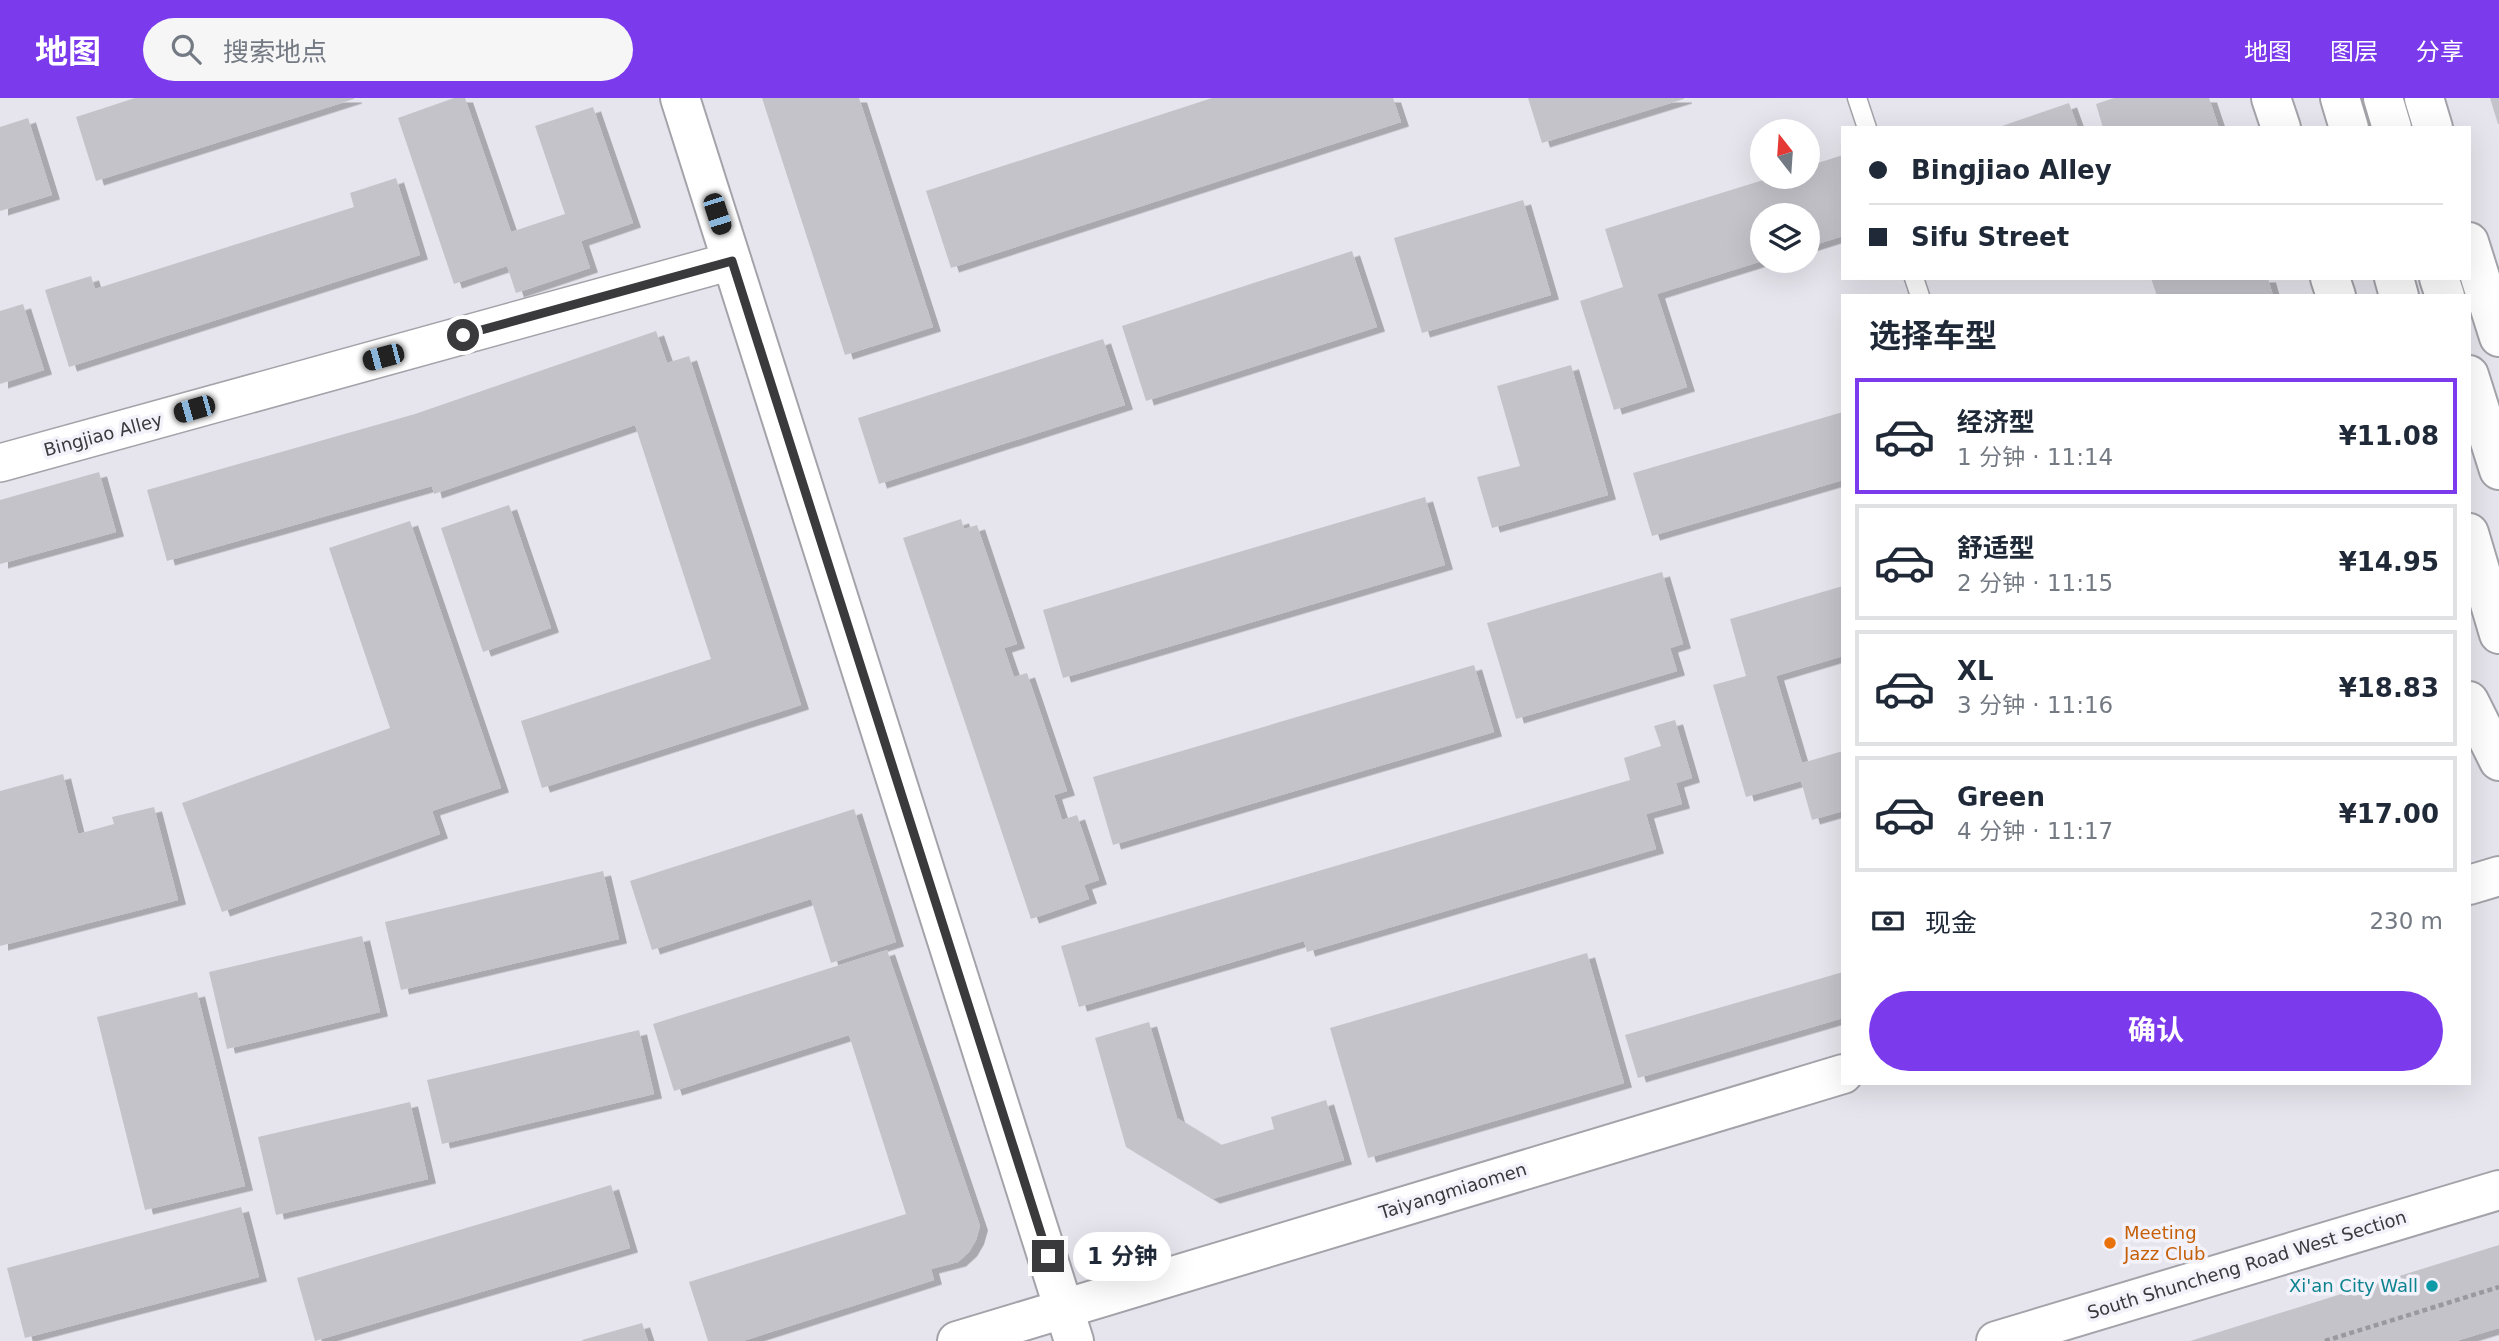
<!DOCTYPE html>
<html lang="zh">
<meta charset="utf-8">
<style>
body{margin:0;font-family:"DejaVu Sans","Noto Sans SC",sans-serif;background:#f6f6f7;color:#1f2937;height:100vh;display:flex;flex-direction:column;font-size:26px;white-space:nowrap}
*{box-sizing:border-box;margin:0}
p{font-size:23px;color:#747a83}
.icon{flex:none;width:38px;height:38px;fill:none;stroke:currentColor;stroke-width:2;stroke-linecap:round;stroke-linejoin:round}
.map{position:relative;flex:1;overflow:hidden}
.drawer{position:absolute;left:1841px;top:196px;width:630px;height:791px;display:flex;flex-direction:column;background:#fff;border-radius:0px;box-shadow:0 7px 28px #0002}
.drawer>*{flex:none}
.top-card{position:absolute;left:1841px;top:28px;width:630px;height:154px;border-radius:0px;box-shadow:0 7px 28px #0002;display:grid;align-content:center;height:154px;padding:0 28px;background:#fff}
.needle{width:46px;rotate:343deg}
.tools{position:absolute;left:1750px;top:21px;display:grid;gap:14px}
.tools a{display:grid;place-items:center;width:70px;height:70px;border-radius:50%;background:#fff;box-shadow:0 7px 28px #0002;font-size:35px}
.end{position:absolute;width:32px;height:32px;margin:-16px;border:9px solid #3a393c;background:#fff;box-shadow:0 0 0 4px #fff}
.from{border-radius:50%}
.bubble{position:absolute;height:49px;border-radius:24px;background:#fff;box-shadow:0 7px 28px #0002;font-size:23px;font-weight:700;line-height:49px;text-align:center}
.car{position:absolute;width:21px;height:42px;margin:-21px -10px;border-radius:9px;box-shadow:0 0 5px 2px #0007;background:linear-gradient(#222 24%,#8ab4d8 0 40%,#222 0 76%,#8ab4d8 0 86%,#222 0)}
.top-card b{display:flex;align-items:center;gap:24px;height:66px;font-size:26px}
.top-card b+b{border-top:2px solid #e0e1e3}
.top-card i{width:18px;height:18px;background:#1f2937}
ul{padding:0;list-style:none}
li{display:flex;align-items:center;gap:21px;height:116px;margin:0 14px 10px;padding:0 14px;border:4px solid #e0e1e3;border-radius:0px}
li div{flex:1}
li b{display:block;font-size:26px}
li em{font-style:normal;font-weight:700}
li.active{border-color:#7c3aed}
li>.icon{width:63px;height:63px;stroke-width:1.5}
h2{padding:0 28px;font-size:32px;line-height:84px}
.pay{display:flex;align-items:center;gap:18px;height:77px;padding:0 28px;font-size:26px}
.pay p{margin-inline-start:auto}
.action{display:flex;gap:14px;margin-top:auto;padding:14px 28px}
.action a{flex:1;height:80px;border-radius:42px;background:#7c3aed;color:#fff;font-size:28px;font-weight:700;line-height:80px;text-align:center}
header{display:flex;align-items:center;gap:42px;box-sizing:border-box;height:98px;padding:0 35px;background:#7c3aed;color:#fff}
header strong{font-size:33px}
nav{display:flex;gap:38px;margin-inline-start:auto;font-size:24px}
.search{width:490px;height:63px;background:#f6f6f7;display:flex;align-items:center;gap:18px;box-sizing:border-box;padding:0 24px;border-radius:38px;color:#747a83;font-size:26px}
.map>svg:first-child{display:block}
.building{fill:#c4c3ca;filter:url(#shadow)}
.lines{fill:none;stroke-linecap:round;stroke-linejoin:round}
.service-casing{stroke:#a4a3aa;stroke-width:21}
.minor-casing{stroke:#a4a3aa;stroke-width:40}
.tertiary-casing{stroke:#a4a3aa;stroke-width:42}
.secondary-casing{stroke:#a4a3aa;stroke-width:42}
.path{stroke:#9a999f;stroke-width:4.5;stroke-dasharray:5 3.5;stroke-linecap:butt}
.service{stroke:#fff;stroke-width:18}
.minor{stroke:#fff;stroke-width:37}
.tertiary{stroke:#fff;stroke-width:38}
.secondary{stroke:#fff;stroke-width:38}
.route{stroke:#3a393c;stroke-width:9}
.food-dot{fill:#e8710a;stroke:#f3f2fa;stroke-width:2.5}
.culture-dot{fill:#0f9aa8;stroke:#f3f2fa;stroke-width:2.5}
.labels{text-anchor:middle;stroke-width:7;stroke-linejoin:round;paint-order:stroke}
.street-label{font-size:18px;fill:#3a393c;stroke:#f3f2fa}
.food-label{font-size:18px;fill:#c56008;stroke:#f3f2fa;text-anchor:start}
.culture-label{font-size:18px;fill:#0d838f;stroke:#f3f2fa;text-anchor:end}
</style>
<header>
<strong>地图</strong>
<div class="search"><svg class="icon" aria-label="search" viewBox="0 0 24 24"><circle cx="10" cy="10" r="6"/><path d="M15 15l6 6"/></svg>搜索地点</div>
<nav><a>地图</a><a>图层</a><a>分享</a></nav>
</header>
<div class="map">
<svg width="2499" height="1243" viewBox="0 0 2499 1243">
<defs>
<filter id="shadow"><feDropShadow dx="8" dy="4.5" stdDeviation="0" flood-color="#0004"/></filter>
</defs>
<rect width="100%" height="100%" fill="#e6e5ed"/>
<!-- building -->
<path class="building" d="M135,0H354V1L96,83L76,19Z
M454,0H465L511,134L565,116L535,28L593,9L633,125L581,143L590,170L516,195L507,168L454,186L398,20Z
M762,0H859L933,229L845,257Z
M1212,0H1393L1401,24L951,170L926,93Z
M1528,0H1684V1L1542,45Z
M2114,0H2209L2219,30H2103L2096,6Z
M2490,0H2499V26H2498Z
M2069,5L2078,30H1999V29Z
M28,20L52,97L0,113V29Z
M1843,57V138L1808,149V117H1762V163L1657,196L1687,289L1614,312L1580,203L1623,189L1605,131L1773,79H1808V68Z
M396,80L420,157L69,269L45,192L91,178L95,191L354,109L350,95Z
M1523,102L1551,197L1422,235L1394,140Z
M1352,153L1377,229L1146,303L1122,228Z
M2151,180H2268L2273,198H2157Z
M23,206L44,272L0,286V213Z
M656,233L667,265L689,258L801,607L542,690L521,623L711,561L635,327L434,396L432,388L167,463L147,392L415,316Z
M1103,241L1125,307L879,386L858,320Z
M1571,267L1608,397L1492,430L1477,379L1520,368L1497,288Z
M1843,314V382L1652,438L1633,375Z
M99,374L116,434L0,466V402Z
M1425,399L1445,467L1063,580L1043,512Z
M509,407L551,530L483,554L441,430Z
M961,421L964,431L977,427L1017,546L1004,550L1014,579L1027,575L1067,693L1054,697L1062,722L1077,717L1099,782L1084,787L1089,801L1031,821L903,440Z
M410,423L501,690L432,713L440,736L222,814L182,705L390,630L329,450Z
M1662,474L1683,546L1670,550L1677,573L1516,621L1487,525Z
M1843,488V558L1776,578L1802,665L1843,653V713L1812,722L1801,683L1746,699L1713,587L1746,578L1730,521Z
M1474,567L1494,634L1113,747L1093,679Z
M1675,622L1692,680L1676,685L1682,706L1646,716L1656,751L1307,854L1304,843L1079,909L1061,848L1630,682L1624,660L1661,648L1654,628Z
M63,676L78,736L114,726L112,719L154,709L178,802L0,848V693Z
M854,711L896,844L831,865L811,801L652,852L630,783Z
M603,773L619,841L401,892L385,824Z
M362,838L380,914L227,951L209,874Z
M887,852L980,1128L976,1142L969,1154L958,1164L931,1171L934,1182L743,1243H708L689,1184L906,1116L849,937L674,993L653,926Z
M1587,855L1624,985L1368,1060L1330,930Z
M1843,874V920L1638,980L1625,937Z
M197,894L245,1088L145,1112L97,919Z
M1149,924L1177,1020L1221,1047L1274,1031L1271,1019L1326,1002L1344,1062L1212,1101L1126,1049L1095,940Z
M639,932L654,996L442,1046L427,982Z
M410,1004L428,1081L276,1117L258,1039Z
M611,1087L630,1150L315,1243L297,1180Z
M241,1109L259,1179L25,1240L7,1170Z
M2499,1147V1230L2456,1243H2190Z
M642,1225L648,1243H583L582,1242Z"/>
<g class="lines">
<!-- service casing -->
<g class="service-casing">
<path id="service" d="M1857,0L1867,30
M1914,180L1920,198"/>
</g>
<!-- minor casing -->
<g class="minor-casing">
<path id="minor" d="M0,365L732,163"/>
</g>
<!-- tertiary casing -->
<g class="tertiary-casing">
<path id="tertiary" d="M680,0L1074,1243
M2271,0L2281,30
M2424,0L2433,30
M2469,144L2499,239
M2330,180L2336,198
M2469,603L2499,663
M2469,787L2499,778
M957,1243L1843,976
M1996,1243L2499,1092"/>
</g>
<!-- secondary casing -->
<g class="secondary-casing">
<path id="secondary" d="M2340,0L2349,30
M2383,0L2392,30
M2394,180L2399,198
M2439,180L2445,198
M2469,277L2499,372
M2469,435L2499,536"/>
</g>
<!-- path -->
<path class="path" d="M2325,1243L2499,1189"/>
<!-- service -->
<use href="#service" class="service"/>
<!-- minor -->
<use href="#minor" class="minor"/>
<!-- tertiary -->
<use href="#tertiary" class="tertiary"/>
<!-- secondary -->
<use href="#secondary" class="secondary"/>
</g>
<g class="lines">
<!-- route -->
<path class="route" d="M463,237L732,163L1048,1158"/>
</g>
<!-- markers -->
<circle class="food-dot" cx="2110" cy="1145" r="7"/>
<circle class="culture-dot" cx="2432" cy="1188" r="7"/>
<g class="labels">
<!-- street labels -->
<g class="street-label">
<text transform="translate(103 337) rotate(-15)" y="6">Bingjiao Alley</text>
<text transform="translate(1453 1093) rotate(-17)" y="6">Taiyangmiaomen</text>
<text transform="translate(2247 1167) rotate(-17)" y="6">South Shuncheng Road West Section</text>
</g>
<!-- food labels -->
<g class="food-label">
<text x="2124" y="1141">Meeting<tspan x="2124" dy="21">Jazz Club</tspan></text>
</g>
<!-- culture labels -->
<g class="culture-label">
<text x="2418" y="1194">Xi'an City Wall</text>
</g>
</g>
</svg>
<div class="tools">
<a><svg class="needle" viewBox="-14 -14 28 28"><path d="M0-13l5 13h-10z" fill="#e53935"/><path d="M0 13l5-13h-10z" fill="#747a83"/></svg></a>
<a><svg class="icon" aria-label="layers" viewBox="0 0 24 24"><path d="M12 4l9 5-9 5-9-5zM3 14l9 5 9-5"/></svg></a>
</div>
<i class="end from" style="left:463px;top:237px"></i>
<i class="end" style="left:1048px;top:1158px"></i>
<div class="bubble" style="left:1073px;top:1134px;width:98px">1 分钟</div>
<i class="car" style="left:717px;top:116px;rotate:162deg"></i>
<i class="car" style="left:383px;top:259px;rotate:255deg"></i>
<i class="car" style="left:194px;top:311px;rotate:254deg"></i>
<div class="top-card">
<b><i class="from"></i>Bingjiao Alley</b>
<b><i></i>Sifu Street</b>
</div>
<section class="drawer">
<h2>选择车型</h2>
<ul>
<li class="active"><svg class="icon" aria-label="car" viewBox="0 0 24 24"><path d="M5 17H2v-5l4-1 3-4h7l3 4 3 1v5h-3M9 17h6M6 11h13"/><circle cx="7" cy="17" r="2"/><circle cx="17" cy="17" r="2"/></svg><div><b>经济型</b><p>1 分钟 · 11:14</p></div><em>¥11.08</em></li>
<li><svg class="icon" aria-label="car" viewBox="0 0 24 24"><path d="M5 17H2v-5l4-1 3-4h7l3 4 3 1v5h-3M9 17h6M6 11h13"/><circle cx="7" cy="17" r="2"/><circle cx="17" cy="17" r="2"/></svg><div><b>舒适型</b><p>2 分钟 · 11:15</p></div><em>¥14.95</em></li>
<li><svg class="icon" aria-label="car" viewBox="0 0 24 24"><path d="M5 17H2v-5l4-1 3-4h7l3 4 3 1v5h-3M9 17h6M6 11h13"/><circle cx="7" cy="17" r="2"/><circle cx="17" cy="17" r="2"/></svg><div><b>XL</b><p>3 分钟 · 11:16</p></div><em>¥18.83</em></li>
<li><svg class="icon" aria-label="car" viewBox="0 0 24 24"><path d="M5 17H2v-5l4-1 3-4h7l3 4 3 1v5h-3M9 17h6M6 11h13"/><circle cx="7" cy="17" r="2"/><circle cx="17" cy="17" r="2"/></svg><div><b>Green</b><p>4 分钟 · 11:17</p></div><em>¥17.00</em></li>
</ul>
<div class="pay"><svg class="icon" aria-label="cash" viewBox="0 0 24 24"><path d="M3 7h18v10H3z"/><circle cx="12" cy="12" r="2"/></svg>现金<p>230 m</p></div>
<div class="action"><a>确认</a></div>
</section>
</div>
